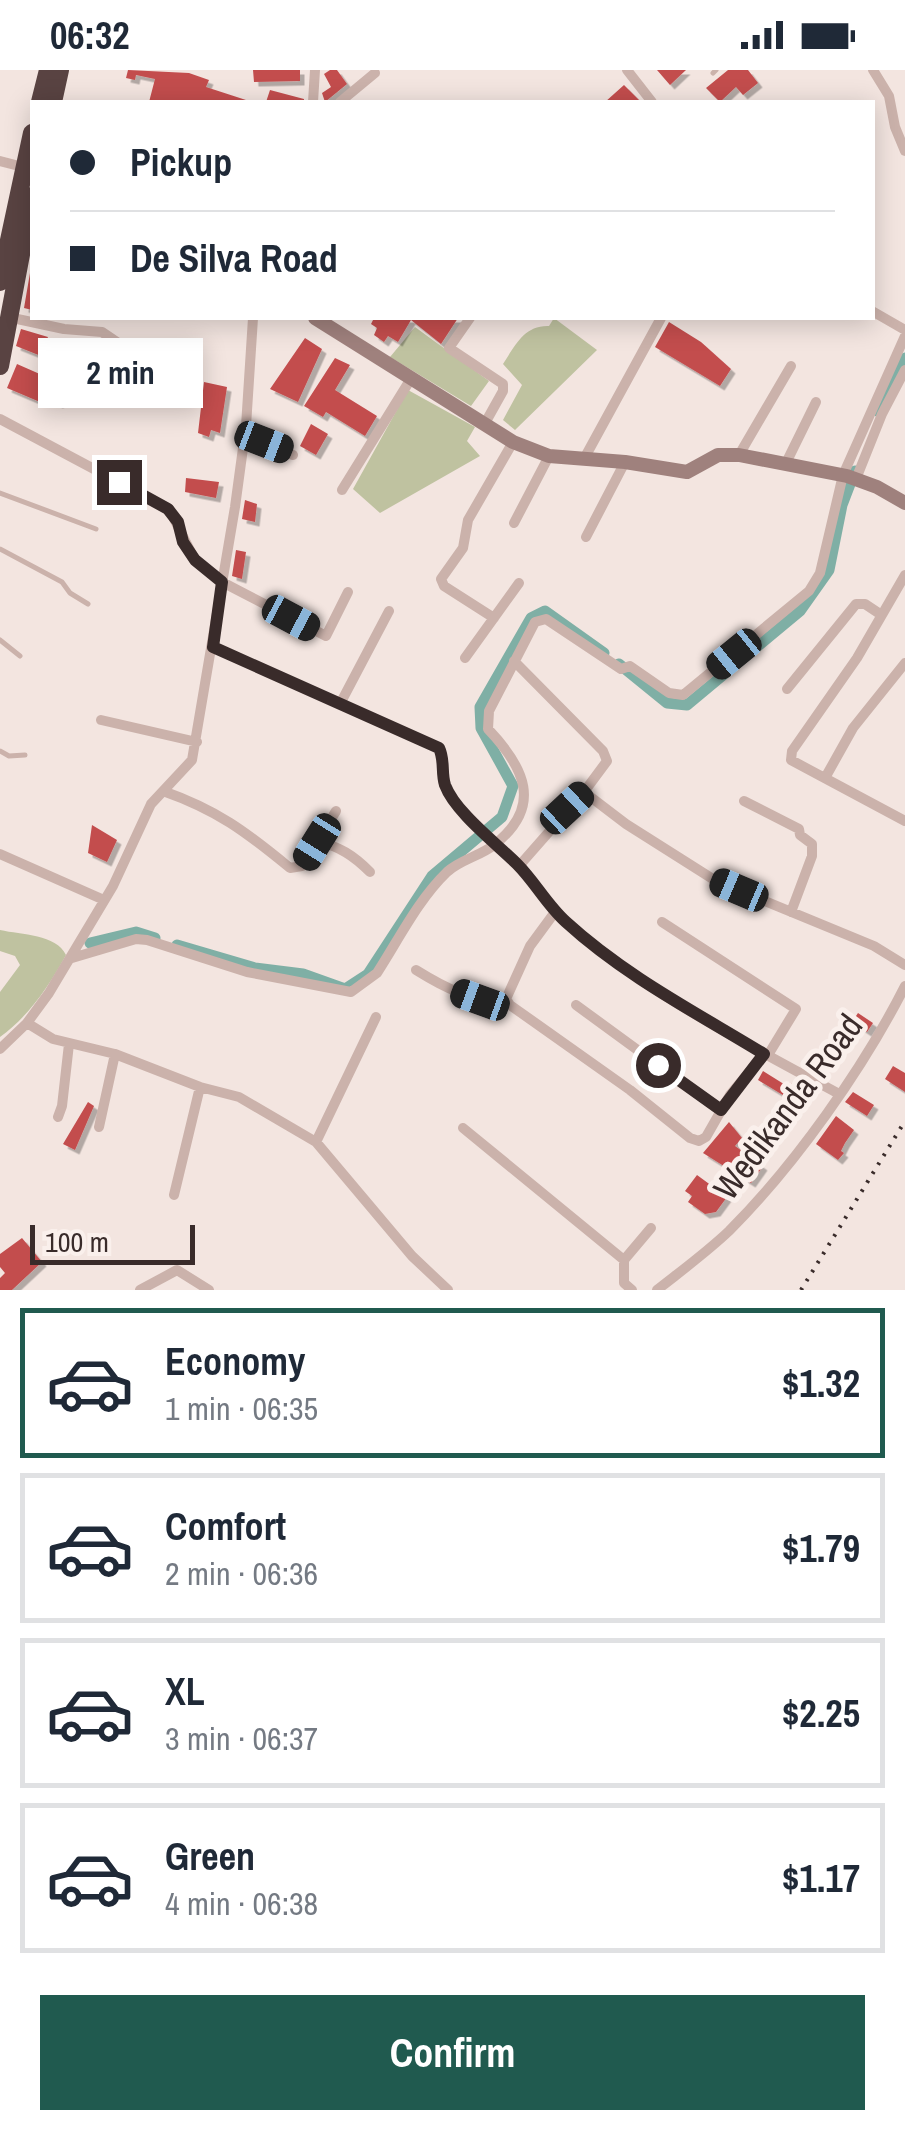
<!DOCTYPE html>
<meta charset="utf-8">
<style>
body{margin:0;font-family:"Archivo Narrow",sans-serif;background:#f2f2f3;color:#1f2937;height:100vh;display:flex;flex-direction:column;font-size:38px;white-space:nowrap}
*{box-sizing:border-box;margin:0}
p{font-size:32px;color:#747a83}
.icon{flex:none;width:55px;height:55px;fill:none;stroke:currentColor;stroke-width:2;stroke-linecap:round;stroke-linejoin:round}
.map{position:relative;height:1220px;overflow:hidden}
.details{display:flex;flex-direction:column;background:#fff;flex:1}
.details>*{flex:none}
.guide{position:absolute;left:30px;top:30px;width:845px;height:220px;border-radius:0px;box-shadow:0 5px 25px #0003;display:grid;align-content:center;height:220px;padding:0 40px;background:#fff}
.scale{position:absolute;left:30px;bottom:25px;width:165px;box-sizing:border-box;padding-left:10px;border:5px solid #392b2a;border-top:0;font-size:28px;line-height:35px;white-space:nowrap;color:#392b2a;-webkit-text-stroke:8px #faf0ec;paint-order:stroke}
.end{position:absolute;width:45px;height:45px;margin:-22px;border:12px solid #392b2a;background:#fff;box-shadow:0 0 0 5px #fff}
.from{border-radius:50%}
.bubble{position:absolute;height:70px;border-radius:0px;background:#fff;box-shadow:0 5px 25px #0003;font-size:32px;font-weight:800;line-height:70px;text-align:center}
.car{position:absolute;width:30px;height:60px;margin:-30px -15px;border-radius:12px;box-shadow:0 0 8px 2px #0007;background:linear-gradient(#222 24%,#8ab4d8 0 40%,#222 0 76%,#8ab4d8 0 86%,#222 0)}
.guide b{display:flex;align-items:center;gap:35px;height:95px;font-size:38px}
.guide b+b{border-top:2px solid #e0e1e3}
.guide i{width:25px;height:25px;background:#1f2937}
ul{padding:18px 0 0;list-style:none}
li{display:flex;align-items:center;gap:30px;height:150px;margin:0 20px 15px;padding:0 20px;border:5px solid #e0e1e3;border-radius:0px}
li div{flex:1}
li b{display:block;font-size:38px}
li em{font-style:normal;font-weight:800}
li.current{border-color:#205a4f}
li>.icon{width:90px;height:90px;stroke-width:1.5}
.action{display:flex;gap:20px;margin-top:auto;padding:20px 40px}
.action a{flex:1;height:115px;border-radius:0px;background:#205a4f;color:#fff;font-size:40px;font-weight:800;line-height:115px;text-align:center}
.status{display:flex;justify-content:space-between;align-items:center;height:70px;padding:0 50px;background:#fff;direction:ltr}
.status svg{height:28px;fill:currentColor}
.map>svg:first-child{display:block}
.green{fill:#bfc2a0}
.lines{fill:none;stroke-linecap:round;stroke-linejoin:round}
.canal{stroke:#7fafa5;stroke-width:11}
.building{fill:#c34d4e;filter:url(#shadow)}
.lane{stroke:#cbb2ab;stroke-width:5}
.street{stroke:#cbb2ab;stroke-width:10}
.secondary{stroke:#9f817d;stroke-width:14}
.highway{stroke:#594342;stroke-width:18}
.rail{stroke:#392b2a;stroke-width:4;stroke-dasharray:2.5 8;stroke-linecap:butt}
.route{stroke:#392b2a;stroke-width:12}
.labels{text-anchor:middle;stroke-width:10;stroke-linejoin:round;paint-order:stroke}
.street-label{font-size:35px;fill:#392b2a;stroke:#faf0ec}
</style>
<div class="status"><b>06:32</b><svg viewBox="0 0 49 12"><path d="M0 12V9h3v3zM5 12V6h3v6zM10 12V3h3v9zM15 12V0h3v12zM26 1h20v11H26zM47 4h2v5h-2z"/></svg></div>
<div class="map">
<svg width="905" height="1220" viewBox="0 0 905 1220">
<defs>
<filter id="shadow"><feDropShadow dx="4.5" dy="4.5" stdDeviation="0" flood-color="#0004"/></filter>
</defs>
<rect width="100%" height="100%" fill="#f3e5e0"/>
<!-- green -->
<path class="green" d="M554,248L597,280L515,360L503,350L522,315L503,294C515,276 524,255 549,256Z
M415,257L489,311L471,336L390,287Z
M408,320L475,357L467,371L480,386L380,443L353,419Z
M0,860C22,865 56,864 66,885C49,916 29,946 0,967V922L20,895L15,886L0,881Z"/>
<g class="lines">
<!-- canal -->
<path class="canal" d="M879,342L893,307L905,288
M619,594L667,633L687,635L800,541L829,500L842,435L855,401
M90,873L136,862L155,868
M177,875L255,898L303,904L345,919L368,904L432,806L502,747L513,716L481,658L480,637L531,548L545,541L604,583"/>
</g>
<!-- building -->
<path class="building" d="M128,0L189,3L209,10L206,17L246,30L245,32H149L155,9L136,5L135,10L126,8Z
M253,0H300V11L254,12Z
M330,0H337L347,14L325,32L322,23L331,17L324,4Z
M657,0H686L670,15Z
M728,0H748L758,13L743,25L736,17L720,32L706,18Z
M624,15L641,32H605Z
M270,20L304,29V32H266Z
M30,203H32V240L24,238Z
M374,248H458L441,274L411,250L398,272L388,266L384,272L374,265L377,258L371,254Z
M669,252L701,272L731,299L720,316L655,277Z
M21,259L48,267L45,274L67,287L61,296L42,283L41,286L16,276Z
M305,268L322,279L298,332L270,319Z
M335,288L350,295L335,320L377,346L365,366L326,342L323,347L304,336Z
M17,294L67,316L59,334L42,327L40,332L7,318Z
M204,312L227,317L220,363L211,360L209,367L198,363Z
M311,354L328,364L316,385L300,376Z
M186,408L219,412L216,428L185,422Z
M245,430L257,434L255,452L242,449Z
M236,480L246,482L242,509L232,506Z
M92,755L117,770L107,792L88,783Z
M858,943L873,953L867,962L852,952Z
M893,996L905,1003V1022L885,1009Z
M763,1001L787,1016L789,1012L808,1025L801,1036L758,1010Z
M853,1022L874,1035L867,1046L845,1032Z
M88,1032L94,1036L75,1080L63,1074Z
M836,1046L854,1060L845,1073L841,1081L844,1083L838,1090L816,1074Z
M729,1052L742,1068L735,1076L763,1096L751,1113L703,1083Z
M697,1105L727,1127L716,1142L705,1144L688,1132L692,1126L685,1121Z
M22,1168L42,1192L12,1220H0V1208L5,1203L0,1197V1184Z"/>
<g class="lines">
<!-- lane -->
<path class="lane" d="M713,3L716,0
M0,423L96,459
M0,479L62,512L70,523L88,534
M0,570L20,586
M0,681L9,686L25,685"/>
<!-- street -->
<path class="street" d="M627,0L652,32
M873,0L889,26L895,57L905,81
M313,32L315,0
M340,32L375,3
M0,91L27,98
M872,241L905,260
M8,247L64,259L102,262L158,300
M470,248L449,278L503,314V321L484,355
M0,349L169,439L195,490L222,512L326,566L348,522
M244,367L293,385
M739,385L791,296
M585,387L661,248
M786,393L816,332
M856,409L882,344L905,300
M342,420L412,307
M514,453L549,386
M586,467L625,392
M905,505L857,588L792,681L791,690L905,751
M494,548L444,516L441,509L463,478L468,450L513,372
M213,577L439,678C445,690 441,702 445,715C455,742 497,775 517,794C535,812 547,835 566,852C642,921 749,975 839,1024
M465,588L519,513
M514,591L603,681L607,691L584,722
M787,619L856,534H865L880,544
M340,634L389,541
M101,650L197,672
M825,708L853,658L905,593
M163,721C217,740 245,761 290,798L302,796L336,741
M744,731L799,759L800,765L812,774V786L791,842
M317,771C340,777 353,785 370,802
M0,784L104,830
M519,796L584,722L626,754L716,811L874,876L905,895
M662,852L796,939L768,985
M72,888L136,869L147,870L247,902L351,922L377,903C399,869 418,830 447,802C460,790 480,786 494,775C544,736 524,697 488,659L489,641L535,552L546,549L621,599L630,596L669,623L683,625L809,521L820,503L843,405L905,266
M416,900C445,918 471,932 506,929
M506,929L510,935L630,1020L690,1068L699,1071L706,1067L730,1025L764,984
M506,929L530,876L555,842
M576,935L721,1041
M27,953L53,969L115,984L200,1017L239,1027L316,1072L412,1186L448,1220
M0,979L27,953L49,923L113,816L151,734L192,690L235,437L246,356L253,248
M58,1047L62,1036L69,974
M99,1057L115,984
M463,1058L624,1190
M316,1072L376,947
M174,1125L200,1017
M140,1220L177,1200L209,1220
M632,1220L624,1213V1190L651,1158
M657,1220C681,1201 707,1182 729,1161C795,1095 863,999 905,916"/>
<!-- secondary -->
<path class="secondary" d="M315,248L513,372L549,386L625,392L687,402L718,385H739L847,406L877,417L905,433"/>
<!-- highway -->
<path class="highway" d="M40,32L48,0
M53,32L60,0
M0,212L32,63
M0,296L32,126"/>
<!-- rail -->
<path class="rail" d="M801,1220L905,1051"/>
</g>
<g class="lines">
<!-- route -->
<path class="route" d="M119,412L168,439L178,452L183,472L195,490L222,512L213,577L439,678C445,690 441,703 445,715C455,742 497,774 517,794C535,812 547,835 566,852C625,906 697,943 764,984L721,1040L658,995"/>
</g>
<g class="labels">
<!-- street labels -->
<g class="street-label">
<text transform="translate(788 1037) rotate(-53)" y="12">Wedikanda Road</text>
</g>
</g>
</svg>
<div class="scale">100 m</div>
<i class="end from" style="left:658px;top:995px"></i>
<i class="end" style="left:119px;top:412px"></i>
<div class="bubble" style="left:38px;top:268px;width:165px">2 min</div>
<i class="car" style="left:264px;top:372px;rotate:111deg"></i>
<i class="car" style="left:291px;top:548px;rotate:118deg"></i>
<i class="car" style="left:734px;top:584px;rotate:231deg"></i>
<i class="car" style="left:567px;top:738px;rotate:47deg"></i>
<i class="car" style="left:317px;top:772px;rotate:212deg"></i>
<i class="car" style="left:739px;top:820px;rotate:293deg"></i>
<i class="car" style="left:480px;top:930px;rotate:290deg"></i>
<div class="guide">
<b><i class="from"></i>Pickup</b>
<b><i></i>De Silva Road</b>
</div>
</div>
<section class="details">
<ul>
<li class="current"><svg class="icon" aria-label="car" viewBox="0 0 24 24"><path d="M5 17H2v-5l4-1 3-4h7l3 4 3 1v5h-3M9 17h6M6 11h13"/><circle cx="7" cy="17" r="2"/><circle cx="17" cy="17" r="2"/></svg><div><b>Economy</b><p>1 min · 06:35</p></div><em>$1.32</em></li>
<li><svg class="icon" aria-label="car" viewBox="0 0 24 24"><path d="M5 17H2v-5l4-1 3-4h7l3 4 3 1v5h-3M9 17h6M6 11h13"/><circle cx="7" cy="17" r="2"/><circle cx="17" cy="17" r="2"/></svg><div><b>Comfort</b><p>2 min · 06:36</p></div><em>$1.79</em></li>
<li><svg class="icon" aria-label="car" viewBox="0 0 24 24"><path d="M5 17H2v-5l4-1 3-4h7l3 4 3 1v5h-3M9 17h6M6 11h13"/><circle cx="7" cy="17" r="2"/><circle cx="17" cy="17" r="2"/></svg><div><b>XL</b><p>3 min · 06:37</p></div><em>$2.25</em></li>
<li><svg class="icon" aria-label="car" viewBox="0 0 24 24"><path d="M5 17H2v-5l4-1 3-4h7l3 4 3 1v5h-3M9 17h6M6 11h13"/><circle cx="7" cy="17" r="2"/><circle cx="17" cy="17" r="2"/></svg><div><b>Green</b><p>4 min · 06:38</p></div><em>$1.17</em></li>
</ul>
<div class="action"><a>Confirm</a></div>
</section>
